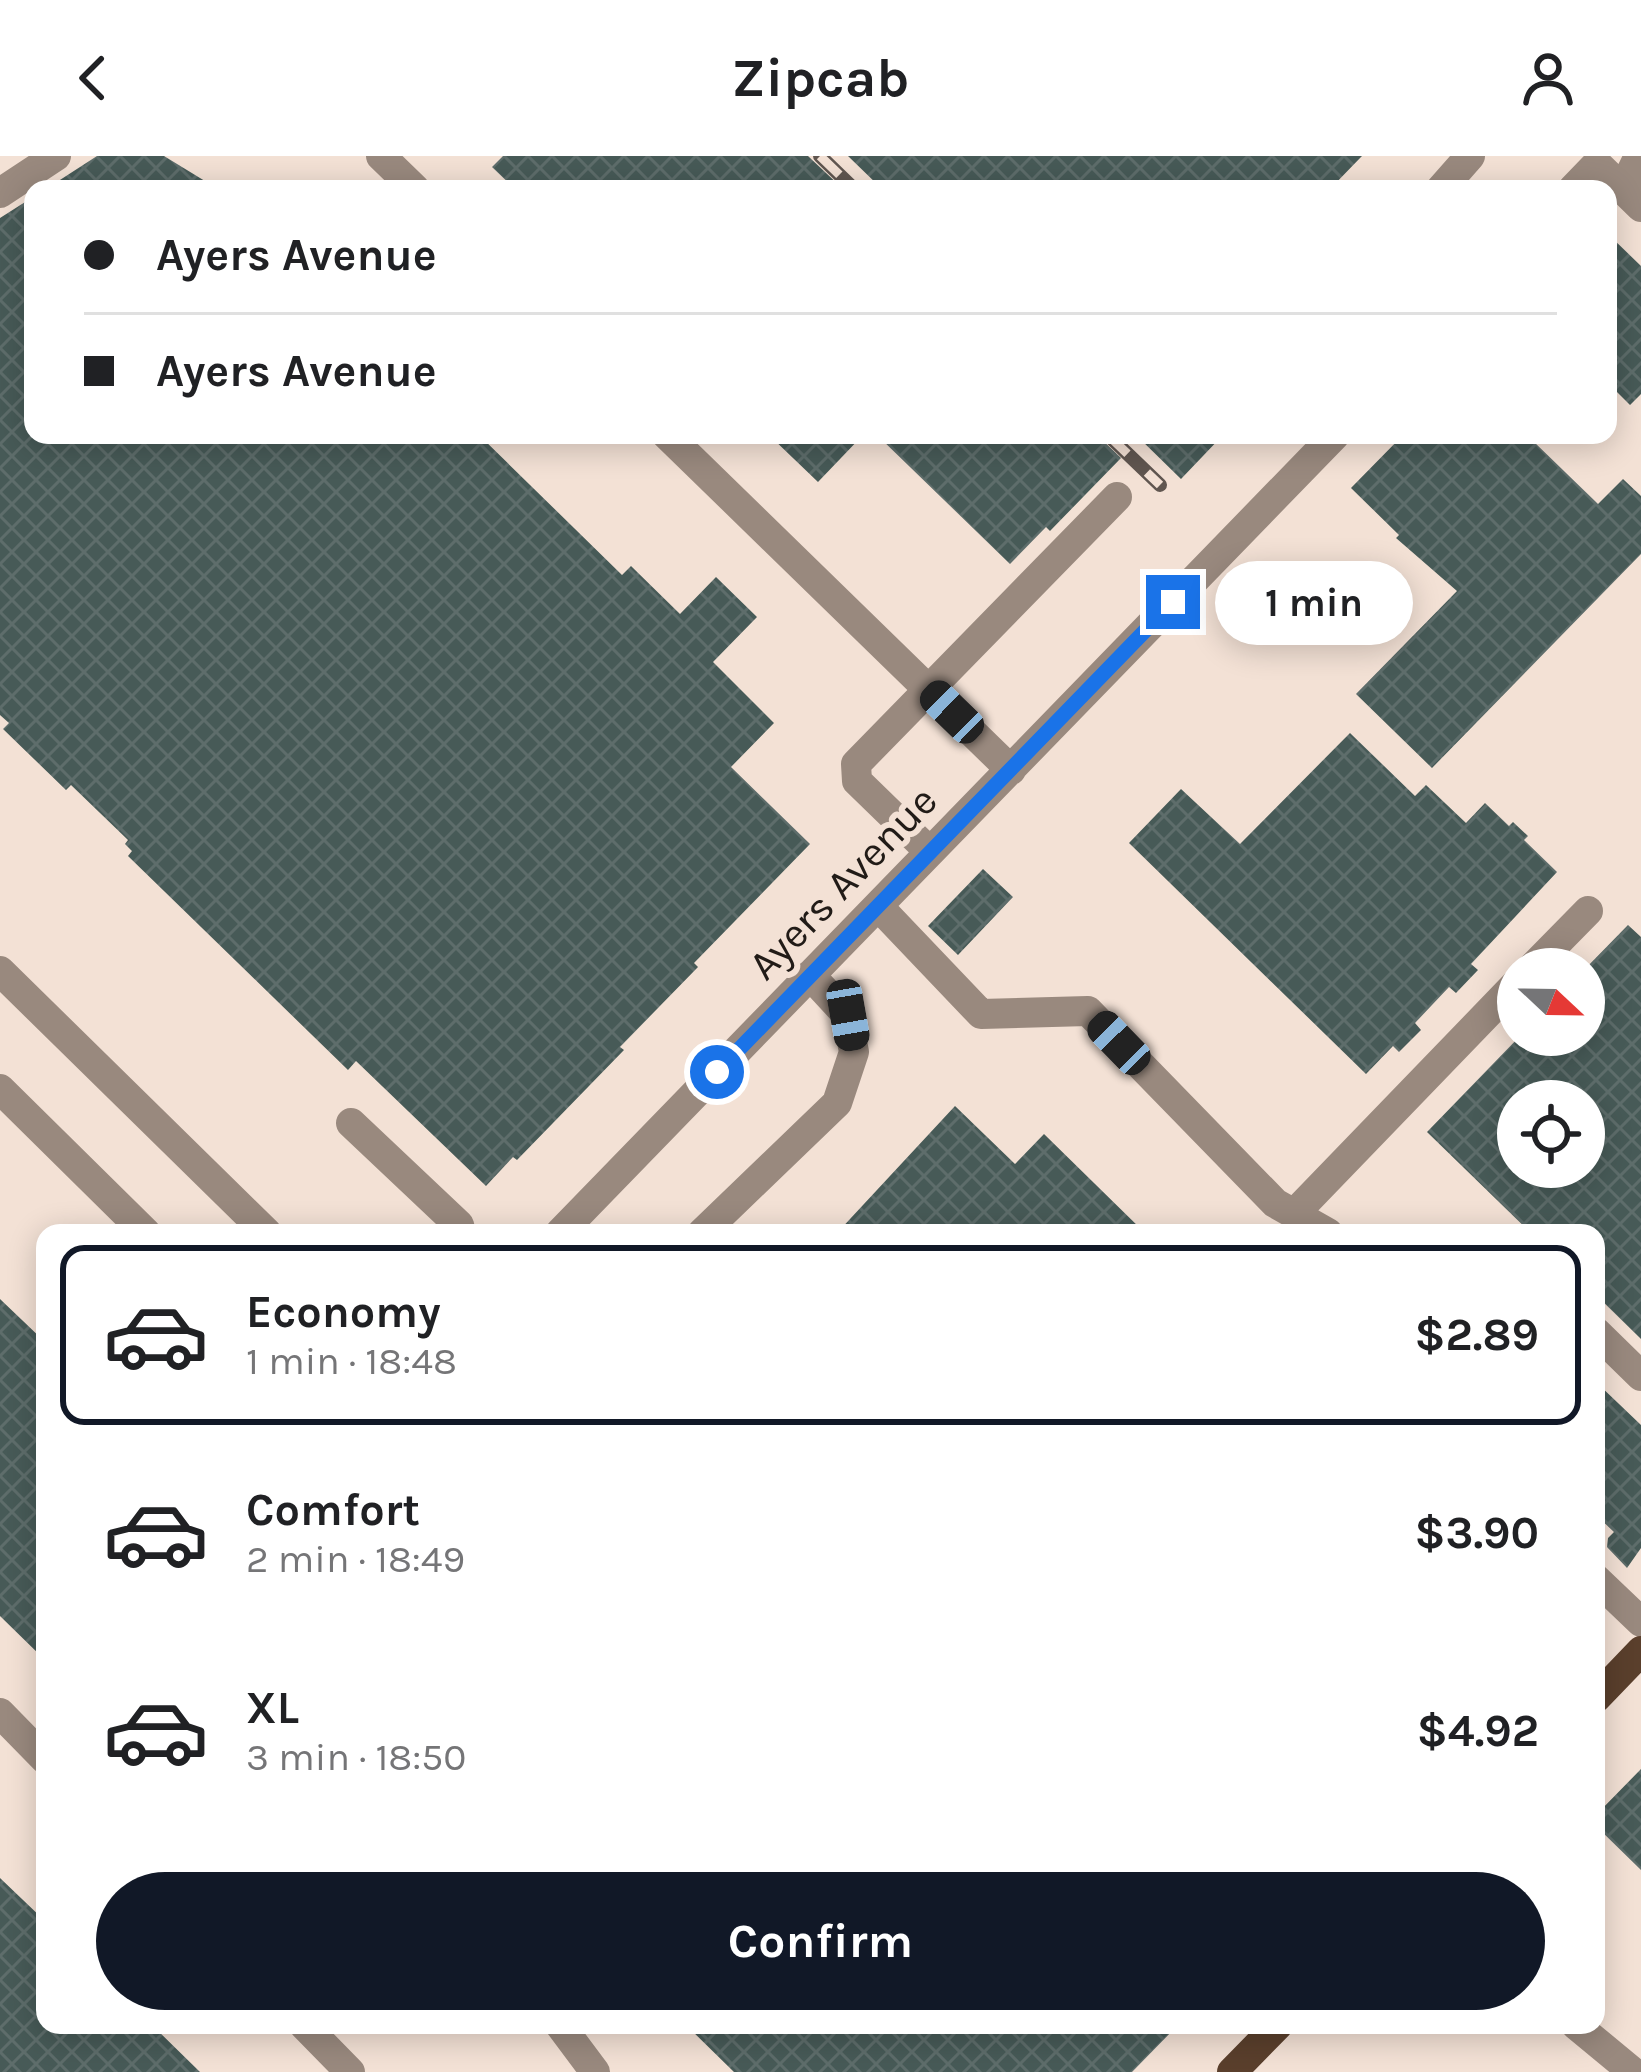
<!DOCTYPE html>
<meta charset="utf-8">
<style>
body{margin:0;font-family:Karla,sans-serif;background:#f6f6f6;color:#202124;height:100vh;display:flex;flex-direction:column;font-size:45px;white-space:nowrap}
*{box-sizing:border-box;margin:0}
p{font-size:39px;color:#757577}
.icon{flex:none;width:66px;height:66px;fill:none;stroke:currentColor;stroke-width:2;stroke-linecap:round;stroke-linejoin:round}
.map{position:relative;flex:1;overflow:hidden}
.sheet{position:absolute;left:36px;top:1068px;width:1569px;height:810px;display:flex;flex-direction:column;background:#fff;border-radius:24px;box-shadow:0 6px 30px #0003}
.sheet>*{flex:none}
.top-card{position:absolute;left:24px;top:24px;width:1593px;height:264px;border-radius:24px;box-shadow:0 6px 30px #0003;display:grid;align-content:center;height:264px;padding:0 60px;background:#fff}
.needle{width:78px;rotate:112deg}
.tools{position:absolute;left:1497px;top:792px;display:grid;gap:24px}
.tools a{display:grid;place-items:center;width:108px;height:108px;border-radius:50%;background:#fff;box-shadow:0 6px 30px #0003;font-size:60px}
.end{position:absolute;width:54px;height:54px;margin:-27px;border:15px solid #1a73e8;background:#fff;box-shadow:0 0 0 6px #fff}
.from{border-radius:50%}
.bubble{position:absolute;height:84px;border-radius:42px;background:#fff;box-shadow:0 6px 30px #0003;font-size:39px;font-weight:700;line-height:84px;text-align:center}
.car{position:absolute;width:36px;height:72px;margin:-36px -18px;border-radius:15px;box-shadow:0 0 9px 3px #0007;background:linear-gradient(#222 24%,#8ab4d8 0 40%,#222 0 76%,#8ab4d8 0 86%,#222 0)}
.top-card b{display:flex;align-items:center;gap:42px;height:114px;font-size:45px}
.top-card b+b{border-top:3px solid #e0e0e0}
.top-card i{width:30px;height:30px;background:#202124}
ul{padding:21px 0 0;list-style:none}
li{display:flex;align-items:center;gap:36px;height:180px;margin:0 24px 18px;padding:0 36px;border:6px solid transparent;border-radius:24px}
li div{flex:1}
li b{display:block;font-size:45px}
li em{font-style:normal;font-weight:700}
li.current{border-color:#111827}
li>.icon{width:108px;height:108px;stroke-width:1.5}
.cta{display:flex;gap:24px;margin-top:auto;padding:24px 60px}
.cta a{flex:1;height:138px;border-radius:72px;background:#111827;color:#fff;font-size:48px;font-weight:700;line-height:138px;text-align:center}
header{display:flex;justify-content:space-between;align-items:center;height:156px;padding:0 60px;background:#fff;font-size:54px;font-weight:700}
.map>svg:first-child{display:block}
.building{fill:url(#building-cross-hatch);fill-rule:evenodd}
.lines{fill:none;stroke-linecap:round;stroke-linejoin:round}
.minor{stroke:#99897e;stroke-width:30}
.major{stroke:#5a3f2c;stroke-width:30}
.rail-casing{stroke:#605650;stroke-width:14}
.rail{stroke:#f3e1d5;stroke-width:9;stroke-dasharray:27;stroke-linecap:butt}
.route{stroke:#1a73e8;stroke-width:15}
.labels{text-anchor:middle;stroke-width:12;stroke-linejoin:round;paint-order:stroke}
.street-label{font-size:42px;fill:#211b17;stroke:#f3e1d5}
</style>
<header><svg class="icon" aria-label="back" viewBox="0 0 24 24"><path d="M15 5l-7 7 7 7"/></svg>Zipcab<svg class="icon" aria-label="person" viewBox="0 0 24 24"><circle cx="12" cy="8" r="4"/><path d="M4 21q1-7 8-7t8 7"/></svg></header>
<div class="map">
<svg width="1641" height="1916" viewBox="0 0 1641 1916">
<defs>
<pattern id="building-cross-hatch" width="8" height="8" patternUnits="userSpaceOnUse" patternTransform="scale(3)"><rect width="8" height="8" fill="#475a57"/><path d="M0 0l8 8M0 8l8-8" fill="none" stroke="#5e6d6b"/></pattern>
</defs>
<rect width="100%" height="100%" fill="#f3e1d5"/>
<!-- building -->
<path class="building" d="M97,0H164L218,33H46Z
M503,0H808L843,33H515L492,11Z
M848,0H1362L1330,33H882Z
M33,41V279H479L622,419L631,410L680,458L716,421L757,461L713,506L774,567L731,611L810,688L694,807L698,811L620,891L624,894L517,1004L513,1001L486,1030L356,905L348,914L128,700L132,695L125,688L128,684L71,629L66,634L3,573L9,567L0,559V62Z
M1608,78L1641,110V238L1630,249L1608,227Z
M769,279H863L818,326Z
M877,279H1097L1121,302L1050,375L1046,371L1010,408Z
M1136,279H1223L1181,323Z
M1403,279H1537L1532,284L1598,348L1623,323L1641,340V398L1432,612L1356,538L1457,435L1396,382L1399,379L1351,332Z
M1350,577L1415,640L1426,629L1466,667L1485,647L1509,670L1513,666L1528,680L1524,684L1557,716L1471,808L1478,814L1456,837L1449,831L1415,867L1421,874L1399,896L1393,890L1366,918L1129,687L1181,633L1240,688Z
M983,713L1013,741L958,799L928,770Z
M1628,769L1641,781V1183L1596,1139V1077H1531L1427,976L1521,879H1584V814ZM1518,945H1584V1011H1518Z
M955,950L1015,1008L1044,978L1145,1077H837Z
M0,1143L45,1186V1504L0,1460Z
M1596,1226L1641,1269V1392L1627,1412L1607,1391L1608,1382L1614,1376L1596,1359Z
M1641,1613V1714L1596,1670V1659Z
M0,1722L45,1765V1869H152L200,1916H0Z
M686,1869H1178L1132,1916H734Z"/>
<g class="lines">
<!-- minor -->
<path class="minor" d="M381,0L415,33
M1441,33L1470,0
M1573,33L1597,8L1641,51
M1623,33L1639,0
M0,37L56,0
M667,279L1011,614
M930,696L857,625L856,608L1117,341
M878,750L981,858L1088,855L1275,1047L1328,1077
M1531,813L1588,755
M0,815L267,1077
M0,933L146,1077
M351,967L459,1069L461,1077
M1294,1058L1518,826
M560,1077L1335,279
M702,1077L837,947L854,896L847,859L810,819
M1596,1176L1641,1220
M1596,1423L1641,1466
M0,1557L45,1603
M304,1869L350,1916
M560,1869L595,1916
M1576,1869L1633,1916"/>
<!-- major -->
<path class="major" d="M1596,1542L1641,1495
M1232,1916L1278,1869"/>
<!-- rail casing -->
<g class="rail-casing">
<path id="rail" d="M820,0L854,33
M1108,279L1160,329"/>
</g>
<!-- rail -->
<use href="#rail" class="rail"/>
</g>
<g class="lines">
<!-- route -->
<path class="route" d="M717,916L1173,446"/>
</g>
<g class="labels">
<!-- street labels -->
<g class="street-label">
<text transform="translate(842 726) rotate(-46)" y="15">Ayers Avenue</text>
</g>
</g>
</svg>
<div class="tools">
<a><svg class="needle" viewBox="-14 -14 28 28"><path d="M0-13l5 13h-10z" fill="#e53935"/><path d="M0 13l5-13h-10z" fill="#757577"/></svg></a>
<a><svg class="icon" aria-label="locate" viewBox="0 0 24 24"><circle cx="12" cy="12" r="6"/><path d="M12 2v4M12 18v4M2 12h4M18 12h4"/></svg></a>
</div>
<i class="end from" style="left:717px;top:916px"></i>
<i class="end" style="left:1173px;top:446px"></i>
<div class="bubble" style="left:1215px;top:405px;width:198px">1 min</div>
<i class="car" style="left:952px;top:556px;rotate:314deg"></i>
<i class="car" style="left:848px;top:859px;rotate:170deg"></i>
<i class="car" style="left:1119px;top:887px;rotate:316deg"></i>
<div class="top-card">
<b><i class="from"></i>Ayers Avenue</b>
<b><i></i>Ayers Avenue</b>
</div>
<section class="sheet">
<ul>
<li class="current"><svg class="icon" aria-label="car" viewBox="0 0 24 24"><path d="M5 17H2v-5l4-1 3-4h7l3 4 3 1v5h-3M9 17h6M6 11h13"/><circle cx="7" cy="17" r="2"/><circle cx="17" cy="17" r="2"/></svg><div><b>Economy</b><p>1 min · 18:48</p></div><em>$2.89</em></li>
<li><svg class="icon" aria-label="car" viewBox="0 0 24 24"><path d="M5 17H2v-5l4-1 3-4h7l3 4 3 1v5h-3M9 17h6M6 11h13"/><circle cx="7" cy="17" r="2"/><circle cx="17" cy="17" r="2"/></svg><div><b>Comfort</b><p>2 min · 18:49</p></div><em>$3.90</em></li>
<li><svg class="icon" aria-label="car" viewBox="0 0 24 24"><path d="M5 17H2v-5l4-1 3-4h7l3 4 3 1v5h-3M9 17h6M6 11h13"/><circle cx="7" cy="17" r="2"/><circle cx="17" cy="17" r="2"/></svg><div><b>XL</b><p>3 min · 18:50</p></div><em>$4.92</em></li>
</ul>
<div class="cta"><a>Confirm</a></div>
</section>
</div>
